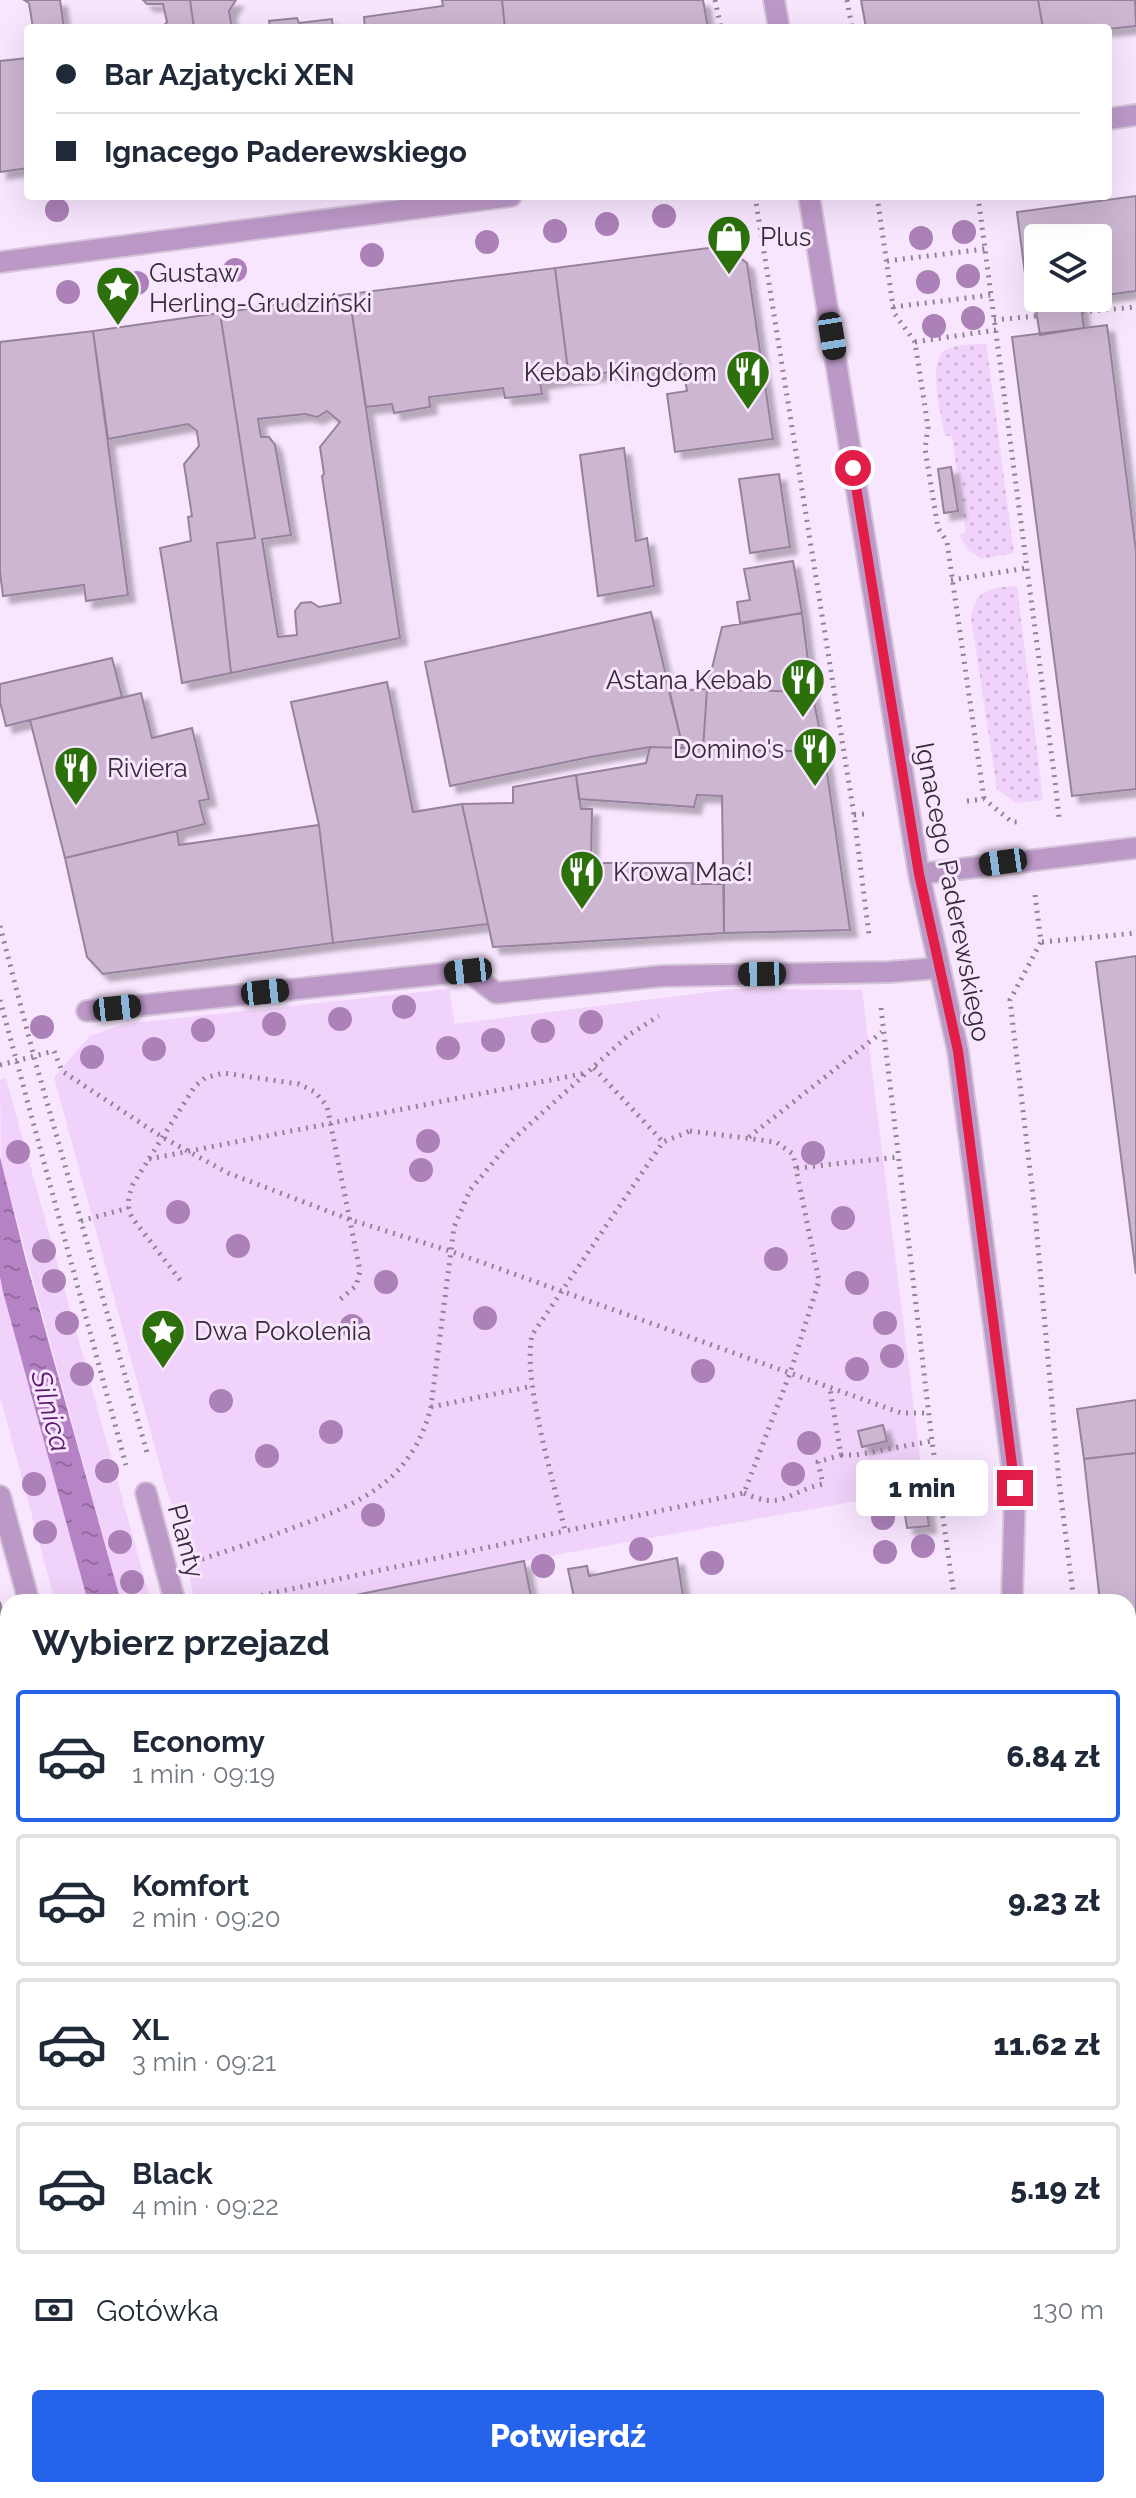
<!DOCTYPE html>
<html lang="pl">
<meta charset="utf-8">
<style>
body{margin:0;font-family:Raleway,sans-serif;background:#f2f2f3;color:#1f2937;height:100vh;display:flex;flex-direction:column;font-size:30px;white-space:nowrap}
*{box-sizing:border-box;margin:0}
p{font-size:26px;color:#747a83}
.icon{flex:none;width:44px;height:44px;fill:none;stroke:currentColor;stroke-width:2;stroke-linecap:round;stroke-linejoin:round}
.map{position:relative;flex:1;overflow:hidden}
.sheet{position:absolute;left:0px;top:1594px;width:1136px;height:904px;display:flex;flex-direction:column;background:#fff;border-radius:24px 24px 0 0;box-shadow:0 8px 32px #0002}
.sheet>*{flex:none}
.guide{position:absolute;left:24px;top:24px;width:1088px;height:176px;border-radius:8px;box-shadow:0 8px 32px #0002;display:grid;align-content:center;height:176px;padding:0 32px;background:#fff}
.controls{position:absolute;left:1024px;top:224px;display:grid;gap:16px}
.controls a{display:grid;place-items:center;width:88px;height:88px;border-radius:8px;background:#fff;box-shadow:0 8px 32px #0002;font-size:40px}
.end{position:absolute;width:36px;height:36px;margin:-18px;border:10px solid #e11d48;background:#fff;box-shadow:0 0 0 4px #fff}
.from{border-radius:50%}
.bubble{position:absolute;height:56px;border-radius:8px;background:#fff;box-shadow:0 8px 32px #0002;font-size:26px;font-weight:800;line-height:56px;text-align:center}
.car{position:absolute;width:24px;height:48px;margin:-24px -12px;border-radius:10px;box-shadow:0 0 6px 2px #0007;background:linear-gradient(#222 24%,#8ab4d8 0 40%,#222 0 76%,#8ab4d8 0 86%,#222 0)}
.guide b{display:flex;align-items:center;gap:28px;height:76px;font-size:30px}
.guide b+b{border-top:2px solid #e0e1e3}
.guide i{width:20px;height:20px;background:#1f2937}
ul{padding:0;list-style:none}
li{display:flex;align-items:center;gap:24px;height:132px;margin:0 16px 12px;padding:0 16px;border:4px solid #e0e1e3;border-radius:8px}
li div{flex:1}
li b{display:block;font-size:30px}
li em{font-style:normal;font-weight:800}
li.current{border-color:#2563eb}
li>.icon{width:72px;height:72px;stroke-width:1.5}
h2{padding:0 32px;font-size:36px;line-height:96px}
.pay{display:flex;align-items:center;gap:20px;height:88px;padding:0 32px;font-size:30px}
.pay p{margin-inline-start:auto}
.cta{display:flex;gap:16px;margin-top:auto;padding:16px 32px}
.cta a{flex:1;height:92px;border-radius:8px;background:#2563eb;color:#fff;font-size:32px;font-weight:800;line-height:92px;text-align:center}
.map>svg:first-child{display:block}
.green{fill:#f1d2fa}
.garden{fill:url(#garden-dots)}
.water{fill:url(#water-ripples)}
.building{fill:#ccb6d2;stroke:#97829d;stroke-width:2;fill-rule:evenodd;filter:url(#shadow)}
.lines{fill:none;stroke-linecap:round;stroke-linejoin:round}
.service-casing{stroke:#d5c5da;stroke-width:24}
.pedestrian-casing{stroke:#d5c5da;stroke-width:24}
.minor-casing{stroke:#d5c5da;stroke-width:24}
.secondary-casing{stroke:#d5c5da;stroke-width:24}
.path{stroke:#918395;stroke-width:5;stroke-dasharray:2 6;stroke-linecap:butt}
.service{stroke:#bc98c7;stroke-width:20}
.pedestrian{stroke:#bc98c7;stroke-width:20}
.minor{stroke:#bc98c7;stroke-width:20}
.secondary{stroke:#a36eb2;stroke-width:20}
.tree{fill:#ac81b8}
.route{stroke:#e11d48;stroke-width:10}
.labels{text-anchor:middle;stroke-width:6;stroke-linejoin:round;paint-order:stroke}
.poi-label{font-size:26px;fill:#352c37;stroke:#f8e6fe;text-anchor:start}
.street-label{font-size:26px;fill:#352c37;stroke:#f8e6fe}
.water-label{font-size:28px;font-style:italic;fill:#5c1c6d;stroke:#f8e6fe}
</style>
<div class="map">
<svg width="1136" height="2498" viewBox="0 0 1136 2498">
<defs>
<pattern id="garden-dots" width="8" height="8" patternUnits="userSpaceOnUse" patternTransform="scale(2)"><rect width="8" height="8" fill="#f1d2fa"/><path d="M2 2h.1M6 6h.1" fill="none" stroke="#cfb4d7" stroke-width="1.8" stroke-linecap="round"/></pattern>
<pattern id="water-ripples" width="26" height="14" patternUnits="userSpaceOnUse" patternTransform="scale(2)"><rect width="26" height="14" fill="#b582c4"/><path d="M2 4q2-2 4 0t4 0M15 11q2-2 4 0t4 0" fill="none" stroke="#946ba0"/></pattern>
<filter id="shadow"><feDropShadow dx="7" dy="7" stdDeviation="2" flood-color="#0004"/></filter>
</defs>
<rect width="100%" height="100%" fill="#f8e6fe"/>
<!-- green -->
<path class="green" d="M449,989L455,1024L734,989L862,990L924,1489L566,1553L321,1602H195L178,1523L165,1484L54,1077L90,1036L124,1024Z
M6,1078L151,1602H121L1,1162L0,1080Z
M0,1277L88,1602H55L0,1396Z"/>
<!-- garden -->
<path class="garden" d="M986,343L1014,553L981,559L968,550L959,535L966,533L952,436H945C942,416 925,360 947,349C957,344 975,345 986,343Z
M1017,586L1043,800L1016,803L997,789L971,617C977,588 990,588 1017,586Z"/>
<!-- water -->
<path class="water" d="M0,1157L26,1261L121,1602H88L3,1292L0,1277Z"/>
<!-- building -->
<path class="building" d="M24,0H60L64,28H33L29,3Z
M143,0H190L194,28H162L167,22L163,4H147Z
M190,0H236L229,11L232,28H194Z
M442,0H502L505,28H365L364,17L443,6Z
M502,0H703L708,28H505Z
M861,0H1038L1043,28H866Z
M1038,0H1135L1136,26L1108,29L1043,28Z
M297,18L299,23L332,19L333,28H260L270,27L269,21Z
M28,58V168L0,172V61Z
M1136,196V291L1098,296V238H1038V298H1081L1029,305L1017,212Z
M724,246L747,263L773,439L675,452L667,394L687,391L682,364L619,374L617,371L569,378L555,268Z
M555,268L569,378L540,382L542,394L505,398L503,388L429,397L430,407L394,413L392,404L366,407L349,294Z
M349,294L400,638L231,673L217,543L255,538L220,313ZM327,411L340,422L320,447L324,474L322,476L341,603L319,607L311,602L301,603L295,611L297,635L278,637L262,539L291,535L275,445L269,437H261L258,419L305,414L317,417Z
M1080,298L1084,328L1040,335L1035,304Z
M220,313L255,538L217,543L231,673L182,683L160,548L191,541L188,517L192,516L184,464L199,446L197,431L188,424L108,439L93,331Z
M1107,325L1136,551V789L1072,796L1012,337Z
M93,331L128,595L86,601L84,585L3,596L0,572V342Z
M624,448L636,541L647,538L654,586L598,596L580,455Z
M951,467L958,511L944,513L938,469Z
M779,474L790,547L750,553L739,479Z
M793,561L802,613L740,623L737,602L750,600L744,569Z
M651,612L683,748L650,747L590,757L450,786L425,662Z
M802,613L812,692L707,689L722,627Z
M112,658L122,697L6,726L0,702V684Z
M387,682L413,812L462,804L488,924L333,943L319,825L291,702Z
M707,689L703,749L683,748L669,691Z
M707,689L812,692L824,752L703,749Z
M141,693L152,738L192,728L209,799L199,801L205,824L65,858L30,720Z
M650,747L824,752L850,930L724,933L722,796L697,795L694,807L579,799L576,775L646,763Z
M576,775L581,809H592L591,863H693L692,884H724V933L493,947L462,804L513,803V787Z
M319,825L333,943L103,974L87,957L65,858L177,831L179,845Z
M1136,956V1274L1096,962Z
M1136,1400V1453L1084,1459L1077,1409Z
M883,1425L887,1441L862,1447L858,1431Z
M1136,1453V1768H1128V1602H1100L1084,1459Z
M924,1490L929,1526L907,1528L902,1494Z
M677,1558L684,1602H575L568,1569L587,1566L589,1576Z
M524,1561L532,1602H321Z
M0,1602L8,1633V1661L0,1663Z
M1129,1768H1136V1904L1128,1844V1813L1135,1812Z
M6,1958H8V2018L0,2017Z
M0,2017L8,2018V2040H0Z
M0,2040H8V2072L0,2073Z
M8,2072V2149L0,2148V2073Z
M0,2393L8,2396V2490H59L57,2498H0Z
M59,2490H194L192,2498H57Z"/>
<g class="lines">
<!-- service casing -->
<g class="service-casing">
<path id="service" d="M87,1011L468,971L496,993L662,976L889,972L939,968"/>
</g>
<!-- pedestrian casing -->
<g class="pedestrian-casing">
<path id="pedestrian" d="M1108,119L1136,115
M0,262L511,196"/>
</g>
<!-- minor casing -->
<g class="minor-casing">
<path id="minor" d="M774,0L779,28
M809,196L919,874L958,1051L1015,1488L1012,1602
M919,874L1136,848
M146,1493L175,1602
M0,1496L29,1602
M1128,2292L1136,2307
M266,2490L268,2498
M416,2490L418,2498
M1059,2498L1061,2490"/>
</g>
<!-- secondary casing -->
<g class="secondary-casing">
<path id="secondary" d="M1128,2457L1136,2454
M1074,2498L1083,2490"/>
</g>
<!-- path -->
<path class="path" d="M715,0L721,28
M847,0L852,28
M755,196L854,815L869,935
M877,196L894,313L915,342L928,427L925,449L938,528L947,542L984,799
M978,196L1055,781L1059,817H1056
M887,261L985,249
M893,307L991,295
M1082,312L1136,307
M994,320L1037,316
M915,342L996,330
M951,580L1027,568
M967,801L984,799L1012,822H1017
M854,815L865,814
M1035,895L1041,942L1010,1000L1035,1213L1059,1482L1074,1602
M0,926L34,1057L148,1456
M1042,942L1136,933
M0,1000L126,1465
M881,1008L932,1441L955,1602
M0,1065L54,1051L62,1071L162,1137L228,1173L351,1220L450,1251L901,1413H929
M594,1068L663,1142
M690,1131L776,1142L793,1154L819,1281L790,1373L744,1493L565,1531C554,1481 522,1381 532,1335L663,1142Z
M749,1137L882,1032
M149,1159L586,1073
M797,1168L899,1157
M81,1221L128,1208
M180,1280L133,1219C126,1207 128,1197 133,1184L195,1086L205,1078L223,1073L299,1084L315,1092L327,1106L360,1271L356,1286L337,1302
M431,1407L533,1386
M841,1455H856L932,1441
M744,1493C782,1511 787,1492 823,1484L818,1462L841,1455L830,1389
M202,1559C233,1549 264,1539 295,1527C361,1503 412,1481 431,1407L454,1227L470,1190L511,1141L630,1034L659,1016
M230,1602L565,1531
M1128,1989L1136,2079
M610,2498L652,2492
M868,2498L876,2490
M927,2498L936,2490
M961,2498L969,2490"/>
<!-- service -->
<use href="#service" class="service"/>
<!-- pedestrian -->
<use href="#pedestrian" class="pedestrian"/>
<!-- minor -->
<use href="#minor" class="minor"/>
<!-- secondary -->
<use href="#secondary" class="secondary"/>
</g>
<!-- trees -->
<g class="tree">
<circle cx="57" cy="210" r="12"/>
<circle cx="664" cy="216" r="12"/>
<circle cx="607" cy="224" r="12"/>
<circle cx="555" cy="231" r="12"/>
<circle cx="964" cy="232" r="12"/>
<circle cx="921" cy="238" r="12"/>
<circle cx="487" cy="242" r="12"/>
<circle cx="372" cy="255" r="12"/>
<circle cx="235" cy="270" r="12"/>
<circle cx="968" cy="276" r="12"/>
<circle cx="928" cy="282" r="12"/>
<circle cx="137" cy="283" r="12"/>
<circle cx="68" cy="292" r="12"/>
<circle cx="973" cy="318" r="12"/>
<circle cx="934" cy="326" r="12"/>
<circle cx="404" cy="1007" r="12"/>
<circle cx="340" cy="1019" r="12"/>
<circle cx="591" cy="1022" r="12"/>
<circle cx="274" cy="1024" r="12"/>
<circle cx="42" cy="1027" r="12"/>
<circle cx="203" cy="1030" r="12"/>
<circle cx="543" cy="1031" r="12"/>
<circle cx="493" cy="1040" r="12"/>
<circle cx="448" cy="1048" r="12"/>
<circle cx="154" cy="1049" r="12"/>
<circle cx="92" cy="1057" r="12"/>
<circle cx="428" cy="1141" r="12"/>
<circle cx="18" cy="1152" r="12"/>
<circle cx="813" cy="1153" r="12"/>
<circle cx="421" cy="1170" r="12"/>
<circle cx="178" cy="1212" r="12"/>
<circle cx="843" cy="1218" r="12"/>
<circle cx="238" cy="1246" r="12"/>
<circle cx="44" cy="1251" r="12"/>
<circle cx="776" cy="1259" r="12"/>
<circle cx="54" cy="1281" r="12"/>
<circle cx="386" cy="1282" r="12"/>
<circle cx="857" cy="1283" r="12"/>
<circle cx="485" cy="1318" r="12"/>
<circle cx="67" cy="1323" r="12"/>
<circle cx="885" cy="1323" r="12"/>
<circle cx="352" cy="1326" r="12"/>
<circle cx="167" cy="1342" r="12"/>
<circle cx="892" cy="1356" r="12"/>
<circle cx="857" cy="1369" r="12"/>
<circle cx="703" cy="1371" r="12"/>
<circle cx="82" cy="1374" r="12"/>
<circle cx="221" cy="1401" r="12"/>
<circle cx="331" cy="1432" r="12"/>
<circle cx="809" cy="1443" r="12"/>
<circle cx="267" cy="1456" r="12"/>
<circle cx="107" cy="1471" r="12"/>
<circle cx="884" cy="1473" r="12"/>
<circle cx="793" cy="1474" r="12"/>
<circle cx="34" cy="1484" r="12"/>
<circle cx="373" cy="1515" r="12"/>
<circle cx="883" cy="1518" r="12"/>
<circle cx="45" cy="1532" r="12"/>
<circle cx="120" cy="1542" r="12"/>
<circle cx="923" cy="1546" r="12"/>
<circle cx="641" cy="1549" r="12"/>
<circle cx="885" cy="1552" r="12"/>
<circle cx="712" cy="1563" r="12"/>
<circle cx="543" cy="1566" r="12"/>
<circle cx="132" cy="1582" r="12"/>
</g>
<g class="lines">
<!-- route -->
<path class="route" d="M853,468L919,874L958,1051L1015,1488"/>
</g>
<!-- icons -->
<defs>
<g id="shop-pin" transform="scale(2.3)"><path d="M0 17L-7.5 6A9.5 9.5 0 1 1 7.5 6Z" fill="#2c700b" stroke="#f8e6fe"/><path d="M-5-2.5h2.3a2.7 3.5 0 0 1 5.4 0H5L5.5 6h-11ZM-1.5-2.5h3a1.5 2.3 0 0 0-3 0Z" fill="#fff"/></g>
<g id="sight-pin" transform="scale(2.3)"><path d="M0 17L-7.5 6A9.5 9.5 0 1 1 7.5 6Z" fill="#2c700b" stroke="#f8e6fe"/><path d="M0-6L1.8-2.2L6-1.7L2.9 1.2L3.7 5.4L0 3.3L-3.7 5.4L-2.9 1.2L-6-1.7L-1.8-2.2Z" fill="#fff"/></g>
<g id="restaurant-pin" transform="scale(2.3)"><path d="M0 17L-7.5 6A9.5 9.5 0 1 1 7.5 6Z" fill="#2c700b" stroke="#f8e6fe"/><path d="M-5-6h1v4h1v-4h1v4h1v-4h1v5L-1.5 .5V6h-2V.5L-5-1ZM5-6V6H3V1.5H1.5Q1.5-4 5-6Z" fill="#fff"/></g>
</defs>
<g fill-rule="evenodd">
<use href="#shop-pin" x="729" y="237"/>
<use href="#sight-pin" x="118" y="288"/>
<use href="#restaurant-pin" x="748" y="372"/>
<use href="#restaurant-pin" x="803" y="680"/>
<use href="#restaurant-pin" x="815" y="749"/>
<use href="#restaurant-pin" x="76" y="768"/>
<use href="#restaurant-pin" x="582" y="872"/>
<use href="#sight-pin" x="163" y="1331"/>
</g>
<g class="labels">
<!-- poi labels -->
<g class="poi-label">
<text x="760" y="246">Plus</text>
<text x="149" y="282">Gustaw<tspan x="149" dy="30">Herling-Grudziński</tspan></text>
<text x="717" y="381" text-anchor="end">Kebab Kingdom</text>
<text x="772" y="689" text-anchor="end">Astana Kebab</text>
<text x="784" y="758" text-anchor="end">Domino's</text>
<text x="107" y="777">Riviera</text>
<text x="613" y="881">Krowa Mać!</text>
<text x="194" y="1340">Dwa Pokolenia</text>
</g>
<!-- street labels -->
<g class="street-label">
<text transform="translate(953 892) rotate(79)" y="9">Ignacego Paderewskiego</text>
<text transform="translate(186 1541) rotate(75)" y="9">Planty</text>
</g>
<!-- water labels -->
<g class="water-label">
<text transform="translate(51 1411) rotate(75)" y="10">Silnica</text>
</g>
</g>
</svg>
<div class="controls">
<a><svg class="icon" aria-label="layers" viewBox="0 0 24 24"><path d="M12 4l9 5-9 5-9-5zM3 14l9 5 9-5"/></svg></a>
</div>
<i class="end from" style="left:853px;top:468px"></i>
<i class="end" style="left:1015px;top:1488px"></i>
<div class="bubble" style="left:856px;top:1460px;width:132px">1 min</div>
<i class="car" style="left:832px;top:336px;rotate:171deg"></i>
<i class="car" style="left:1003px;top:862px;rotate:262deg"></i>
<i class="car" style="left:468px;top:971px;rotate:264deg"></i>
<i class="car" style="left:762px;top:974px;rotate:269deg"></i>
<i class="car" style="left:265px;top:992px;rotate:84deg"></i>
<i class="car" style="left:117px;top:1008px;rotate:84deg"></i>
<div class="guide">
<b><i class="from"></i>Bar Azjatycki XEN</b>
<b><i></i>Ignacego Paderewskiego</b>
</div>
<section class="sheet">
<h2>Wybierz przejazd</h2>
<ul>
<li class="current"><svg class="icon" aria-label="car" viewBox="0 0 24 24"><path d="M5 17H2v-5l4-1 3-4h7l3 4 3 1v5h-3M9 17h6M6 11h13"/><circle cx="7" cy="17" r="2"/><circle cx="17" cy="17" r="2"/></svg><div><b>Economy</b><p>1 min · 09:19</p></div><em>6.84 zł</em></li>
<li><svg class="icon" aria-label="car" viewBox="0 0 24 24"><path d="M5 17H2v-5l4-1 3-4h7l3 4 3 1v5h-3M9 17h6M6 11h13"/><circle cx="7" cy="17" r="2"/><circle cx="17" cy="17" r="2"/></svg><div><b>Komfort</b><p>2 min · 09:20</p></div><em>9.23 zł</em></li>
<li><svg class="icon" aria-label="car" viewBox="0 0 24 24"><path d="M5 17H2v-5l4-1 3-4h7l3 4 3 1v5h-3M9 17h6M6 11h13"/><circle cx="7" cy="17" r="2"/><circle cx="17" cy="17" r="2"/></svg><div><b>XL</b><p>3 min · 09:21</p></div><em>11.62 zł</em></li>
<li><svg class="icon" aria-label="car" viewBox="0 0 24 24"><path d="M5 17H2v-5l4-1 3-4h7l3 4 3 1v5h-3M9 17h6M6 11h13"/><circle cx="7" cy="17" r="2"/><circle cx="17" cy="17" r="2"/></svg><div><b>Black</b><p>4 min · 09:22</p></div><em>5.19 zł</em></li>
</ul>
<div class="pay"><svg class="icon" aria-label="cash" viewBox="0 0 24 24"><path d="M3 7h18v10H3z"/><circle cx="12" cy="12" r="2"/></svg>Gotówka<p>130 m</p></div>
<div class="cta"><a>Potwierdź</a></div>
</section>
</div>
